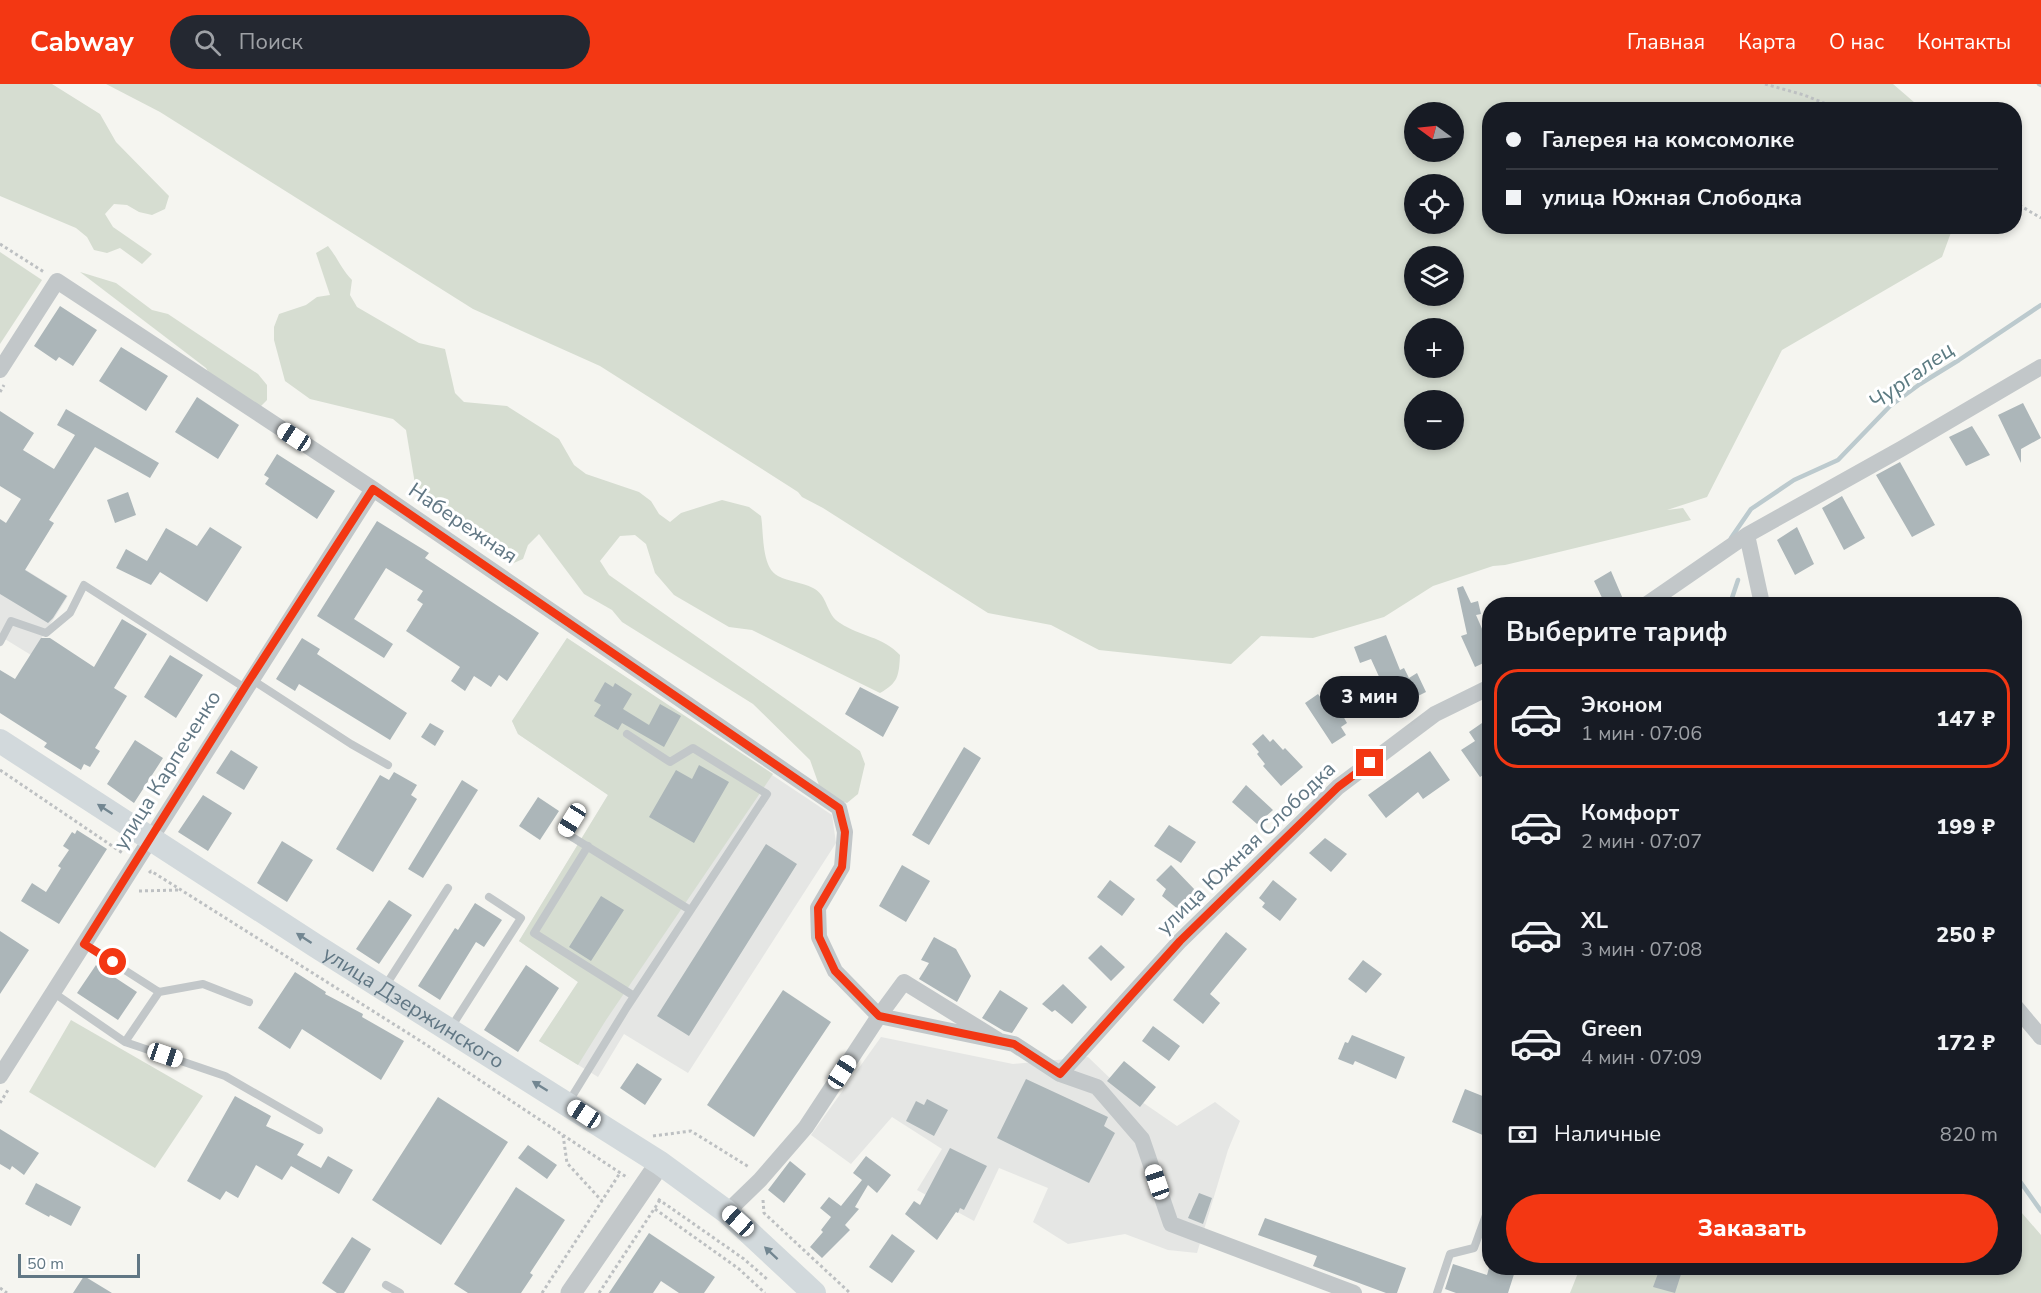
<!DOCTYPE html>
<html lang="ru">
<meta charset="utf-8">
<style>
body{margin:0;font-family:"Nunito Sans",sans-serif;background:#242831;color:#f1f3f6;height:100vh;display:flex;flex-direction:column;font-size:22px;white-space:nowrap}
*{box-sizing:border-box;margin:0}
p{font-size:20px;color:#9ea1a6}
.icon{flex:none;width:33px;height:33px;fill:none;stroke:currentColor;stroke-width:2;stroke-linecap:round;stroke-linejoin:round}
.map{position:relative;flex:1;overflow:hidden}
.details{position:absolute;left:1482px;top:513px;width:540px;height:678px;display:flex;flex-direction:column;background:#171b24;border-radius:24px;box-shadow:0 3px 9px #0003}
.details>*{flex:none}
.guide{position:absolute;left:1482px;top:18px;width:540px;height:132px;border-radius:24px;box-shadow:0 3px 9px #0003;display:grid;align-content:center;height:132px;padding:0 24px;background:#171b24}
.needle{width:39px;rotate:285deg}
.buttons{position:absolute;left:1404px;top:18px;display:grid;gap:12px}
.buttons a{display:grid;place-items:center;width:60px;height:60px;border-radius:50%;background:#171b24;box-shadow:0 3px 9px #0003;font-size:30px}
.scale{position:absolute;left:18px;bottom:15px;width:122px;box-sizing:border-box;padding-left:6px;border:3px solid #617784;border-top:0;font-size:16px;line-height:21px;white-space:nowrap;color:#617784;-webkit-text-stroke:4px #fff;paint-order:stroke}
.end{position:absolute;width:27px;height:27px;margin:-14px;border:8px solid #f33713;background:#fff;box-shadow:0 0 0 3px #fff}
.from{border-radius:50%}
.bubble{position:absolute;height:42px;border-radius:21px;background:#171b24;box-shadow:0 3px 9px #0003;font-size:20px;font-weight:800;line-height:42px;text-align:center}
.car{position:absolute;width:18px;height:36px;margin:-18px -9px;border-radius:8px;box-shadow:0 0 4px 2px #0007;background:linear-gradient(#fff 24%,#345 0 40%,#fff 0 76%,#345 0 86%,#fff 0)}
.guide b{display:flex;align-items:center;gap:21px;height:57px;font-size:22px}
.guide b+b{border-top:2px solid #363941}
.guide i{width:15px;height:15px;background:#f1f3f6}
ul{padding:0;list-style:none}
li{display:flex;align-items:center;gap:18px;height:99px;margin:0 12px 9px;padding:0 12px;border:3px solid transparent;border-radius:24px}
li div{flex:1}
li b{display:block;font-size:22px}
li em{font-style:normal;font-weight:800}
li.active{border-color:#f33713}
li>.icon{width:54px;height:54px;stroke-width:1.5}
h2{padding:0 24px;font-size:27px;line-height:72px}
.pay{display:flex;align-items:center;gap:15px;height:66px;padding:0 24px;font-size:22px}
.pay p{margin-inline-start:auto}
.action{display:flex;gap:12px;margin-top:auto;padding:12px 24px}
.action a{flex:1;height:69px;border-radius:36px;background:#f33713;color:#fff;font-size:24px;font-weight:800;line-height:69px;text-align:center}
header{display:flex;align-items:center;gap:36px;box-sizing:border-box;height:84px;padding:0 30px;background:#f33713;color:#fff}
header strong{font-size:28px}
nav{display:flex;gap:33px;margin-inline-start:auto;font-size:21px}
.search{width:420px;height:54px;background:#242831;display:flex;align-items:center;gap:15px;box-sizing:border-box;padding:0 21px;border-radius:33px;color:#9ea1a6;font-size:22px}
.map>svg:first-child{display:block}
.built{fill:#e5e6e4}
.green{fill:#d6ddd1;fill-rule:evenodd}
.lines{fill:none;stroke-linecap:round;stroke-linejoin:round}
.stream{stroke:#bccace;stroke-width:4.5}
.building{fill:#acb6b9}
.path{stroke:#bdc0c2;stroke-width:3;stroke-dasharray:3 3;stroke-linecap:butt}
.service{stroke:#c2c7c9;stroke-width:8}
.minor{stroke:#c2c7c9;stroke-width:16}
.tertiary{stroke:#c2c7c9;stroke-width:21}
.secondary{stroke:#d2d9dc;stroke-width:24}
.oneway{fill:#728691}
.route{stroke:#f33713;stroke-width:8}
.labels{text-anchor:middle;stroke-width:6;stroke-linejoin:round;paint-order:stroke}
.street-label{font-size:21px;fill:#617784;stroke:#fff}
.water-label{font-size:22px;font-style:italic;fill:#5c7b82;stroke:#fff}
</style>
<header>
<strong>Cabway</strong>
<div class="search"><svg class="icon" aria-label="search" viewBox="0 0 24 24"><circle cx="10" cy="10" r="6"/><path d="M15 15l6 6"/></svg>Поиск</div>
<nav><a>Главная</a><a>Карта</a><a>О нас</a><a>Контакты</a></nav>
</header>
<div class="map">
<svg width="2041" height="1209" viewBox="0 0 2041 1209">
<rect width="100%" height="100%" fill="#f5f5f0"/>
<!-- built -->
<path class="built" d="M10,476L68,512L31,571L0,552V491Z
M567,554L832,731L836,759L688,989L624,950L598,993L539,957L578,898L519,857L608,711L518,650L512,637Z
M881,953L1013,980L1088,973L1116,1000L1177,1042L1215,1018L1240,1037L1228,1066L1197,1169L1168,1166L1125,1150L1068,1160L1033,1138L1048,1104L999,1084L974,1137L917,1106L942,1065L892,1033L851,1080L811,1051Z"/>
<!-- green -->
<path class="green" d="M0,0H52L100,30L116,58L169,112L165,125L152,131L139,128L127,121L114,120L105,130L113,143L152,170L142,180L120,164L107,169L94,166L87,153L76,144L0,112Z
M106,0H1893L1922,25L1490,26V142L1953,143L1942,173L1782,266L1707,413L1667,426L1683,424L1691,436L1505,481L1493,482L1433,502L1384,533L1313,554L1261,552L1231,580L1099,566L1051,541L988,529L823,424L802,413L798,408L600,282L473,225L160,28ZM1414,28H1454V68H1414ZM1414,100H1454V140H1414ZM1414,172H1454V212H1414ZM1414,244H1454V284H1414ZM1414,316H1454V356H1414Z
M328,162C337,173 342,186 352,196L350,211L357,223L419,259L445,265L455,309L464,318L507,322L559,355L574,381L586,390L639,408L651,417L659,430L670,438L681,429L722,416L749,423L761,432C764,449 761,483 778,492C789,498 802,498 813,504C828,511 826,531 840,539C861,553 882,552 900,571C899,592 898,599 880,609L752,546L729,543L674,511L655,489L646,460L635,451L620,452L600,477L609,491L860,667L865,680L858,710L847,719L832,715L820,704L810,676L753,620L622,538L612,526L584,510L539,450L528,461L523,475L509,481L418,418L406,346L393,335L310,315L285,297L274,256V243L279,230L306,221L317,213L330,211L316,169Z
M0,168L42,196L0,260Z
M80,188L116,199L152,226L168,230L258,290L267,301V316L258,325L220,310L206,284Z
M567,554L773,690L606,936L578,981L539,957L578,898L519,857L608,711L518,650L512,637Z
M71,936L203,1012L155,1084L29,1008Z
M2015,1121L2041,1151V1209H1570L1580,1184H2014Z"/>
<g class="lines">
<!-- stream -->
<path class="stream" d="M2039,0L2041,1
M1731,454L1751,425L1794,396L1838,376L1890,322L1920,300L1959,276L2041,221
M1730,520L1738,496
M2014,1089L2041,1127"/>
</g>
<!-- building -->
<path class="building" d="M60,222L97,246L73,282L59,273L56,277L34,262Z
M121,263L168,292L146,327L99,297Z
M197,313L239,341L218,375L175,348Z
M2023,319L2041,354L2021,365V379L1998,331Z
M66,325L159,379L150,394L95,363L49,436L54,439L25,486L67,512L53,534L48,539L0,510V435L6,439L21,415L0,402V327L34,349L23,366L54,385L75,351L57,341Z
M1972,342L1990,371L1966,382L1949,353Z
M277,370L335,407L317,435L265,400L269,394L264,391Z
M1900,378L1935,441L1912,453L1876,391Z
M128,408L136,431L115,439L107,416Z
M1842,412L1865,454L1844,466L1822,424Z
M377,437L429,469L425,474L539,549L507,597L499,591L491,603L474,592L465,607L451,597L460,583L406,547L423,520L417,516L423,507L386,484L354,535L393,560L384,574L317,532Z
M210,443L242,463L207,518L160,488L151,501L116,484L126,465L147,477L166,444L197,462Z
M1797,443L1814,480L1795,491L1777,456Z
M1611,487L1623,515L1611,520H1605L1594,497Z
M1463,502L1471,519L1478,517L1481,530L1476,531L1490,563V576L1475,583L1461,552L1467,550L1457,504Z
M122,535L147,550L114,604L127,612L95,664L100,667L90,683L84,680L81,686L44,663L47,659L0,629V586L15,595L41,554H50L94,583Z
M1386,551L1400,586L1404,584L1409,594L1417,589L1426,608L1386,628L1377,612L1386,608L1371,575L1360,579L1354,563Z
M302,554L320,565L317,570L407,629L390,656L299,600L295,607L276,595Z
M170,571L203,591L176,634L144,613Z
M605,598L613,603L615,599L632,610L623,625L649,641L660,620L681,632L664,663L622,639L618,646L594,632L601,621L594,617Z
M860,603L899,623L883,653L845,630Z
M1318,610L1326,621L1334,616L1347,639L1341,643L1346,651L1332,660L1305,619Z
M430,639L444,647L435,662L421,653Z
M1482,639L1490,650V687L1480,693L1461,666L1475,657L1469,648Z
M1263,650L1270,658L1273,655L1283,666L1285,664L1303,683L1281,702L1263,682L1265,680L1257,670L1259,668L1252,660Z
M135,656L163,674L134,719L107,700Z
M964,663L981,674L929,761L912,751Z
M231,666L258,683L244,706L216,689Z
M1430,667L1450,696L1423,715L1418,708L1386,734L1368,711Z
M699,681L729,698L694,759L649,733L676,686L692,695Z
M394,688L417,701L411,711L417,715L373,788L336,765L380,691L389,696Z
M462,696L478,706L423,794L408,785Z
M1246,701L1273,726L1257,740L1232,718Z
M203,711L232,729L208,767L178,748Z
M538,713L559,727L540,756L519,742Z
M1169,741L1196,758L1181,779L1154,762Z
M77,746L107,765L59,840L21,817L32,799L46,808L61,784L58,782L69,766L63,762L72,748L75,750Z
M1325,754L1347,770L1331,788L1309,769Z
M282,757L313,776L287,818L257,799Z
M766,760L797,780L689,952L657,932Z
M902,781L930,797L906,838L879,822Z
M1171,781L1196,807L1179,826L1162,812L1166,805L1156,796Z
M1110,796L1135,815L1122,832L1097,813Z
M1273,796L1297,815L1280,837L1262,823L1265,819L1259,814Z
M601,812L624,826L591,877L569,863Z
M389,816L412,831L379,880L356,865Z
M475,819L502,836L484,863L476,858L440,916L418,902L455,844L458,846Z
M0,847L29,866L0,910Z
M1226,848L1247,865L1210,910L1220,919L1203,940L1173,916Z
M934,853L956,865L971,892L957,918L919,895L929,879L921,876Z
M1101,861L1125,883L1111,897L1088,874Z
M1363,876L1382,890L1366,909L1348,895Z
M96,881L137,908L118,936L77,909Z
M526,881L559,904L518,968L484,946Z
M295,888L326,908L325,910L363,930L362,933L404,957L381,996L302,945L290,965L258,944Z
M1063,900L1087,923L1072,940L1055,926L1052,928L1042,920Z
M783,906L831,938L754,1053L707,1021Z
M1000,906L1028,924L1012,949L1004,947L982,934Z
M1153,942L1180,962L1169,977L1142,957Z
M1352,951L1405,973L1396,995L1355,977L1353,981L1338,975L1345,958L1348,959Z
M1124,977L1156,1003L1140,1023L1107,997Z
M637,979L662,995L645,1021L620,1004Z
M1026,995L1108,1033L1104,1042L1115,1049L1089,1099L997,1054Z
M1465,1005L1490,1015V1049L1486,1048L1485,1052L1452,1038Z
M235,1012L271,1032L266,1042L304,1060L297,1071L321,1084L328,1072L353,1086L339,1110L291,1082L282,1096L256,1081L238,1114L226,1107L220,1116L187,1097Z
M438,1013L508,1058L441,1161L372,1116Z
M927,1015L948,1026L934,1052L906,1037L916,1017L924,1021Z
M0,1045L39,1069L24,1091L12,1082L10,1086L0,1080Z
M528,1061L557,1081L547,1095L518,1074Z
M950,1064L987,1082L964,1126L960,1124L958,1129L956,1128L937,1156L905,1130L914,1117L920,1121Z
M866,1072L891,1091L877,1109L868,1101L855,1123L859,1125L845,1141L850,1146L822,1174L810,1163L823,1148L821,1146L831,1133L820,1124L829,1113L841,1122L862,1096L853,1089Z
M790,1077L806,1090L784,1119L768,1106Z
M36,1099L81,1123L71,1142L50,1131L49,1133L25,1120Z
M516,1103L565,1136L530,1189L533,1191L521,1209H468L454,1200Z
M1199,1109L1212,1114L1203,1140L1188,1134Z
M1265,1134L1406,1184L1397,1209H1386L1313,1182L1317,1172L1258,1151Z
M649,1149L715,1193L704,1209H679L661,1197L653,1209H609Z
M892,1150L915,1167L892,1199L869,1183Z
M352,1153L371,1165L344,1209H337L322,1199Z
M1453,1180L1487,1191L1489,1184H1516L1508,1209H1456L1445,1205Z
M1660,1184H1683L1675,1209L1653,1203Z
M84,1192L112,1209H73Z"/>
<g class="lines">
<!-- path -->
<path class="path" d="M1765,0L1804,11L1841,26
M2014,118L2041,134
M0,160L44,188
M0,308L4,301
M0,686L124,770
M149,789L151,787L422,958L628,1094
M139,807L179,806
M0,1019L8,1006
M563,1051L567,1079L602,1117
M653,1052L691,1047L749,1083
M658,1115L744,1175L768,1196
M763,1116L764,1129L850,1209
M655,1125L739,1185L765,1209
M0,1204L7,1209
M542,1209L620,1089
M599,1209L660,1116"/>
<!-- service -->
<path class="service" d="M0,558L11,537L46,549L70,529L84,501L245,604
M251,595L351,660L388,681
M579,724L564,748L690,826
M588,762L534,849L634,912
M84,860L159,908L203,900L249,918
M384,904L448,804
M54,909L125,958L225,992L319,1046
M450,945L521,834L489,813
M125,958L159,908
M568,1019L627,923L767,710L693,664L670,678L627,650
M386,1201L400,1209
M1437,1209L1450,1170L1474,1164L1490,1120"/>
<!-- minor -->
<path class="minor" d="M0,286L57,197L373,405L839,724L845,748L842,783L818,824L819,853L835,887L879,932L904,898L998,956
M1647,520L1747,451
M1762,520L1747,451L1901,365L2041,283
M2014,921L2041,953
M1060,990L1097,1003L1142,1055L1171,1140L1354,1209
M0,992L373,405
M727,1128L760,1096L806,1043L879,932L1014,960L1060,990L1180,857L1338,703L1435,630L1490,603"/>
<!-- tertiary -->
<path class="tertiary" d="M571,1209L660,1079"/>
<!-- secondary -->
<path class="secondary" id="s1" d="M0,657L316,862L660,1079L727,1128L814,1209"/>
</g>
<!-- one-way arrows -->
<defs><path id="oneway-solid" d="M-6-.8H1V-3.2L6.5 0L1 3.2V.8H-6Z" transform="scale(1.5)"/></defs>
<g class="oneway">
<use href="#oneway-solid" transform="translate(105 725) rotate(-147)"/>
<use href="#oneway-solid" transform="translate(304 854) rotate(-147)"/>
<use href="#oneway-solid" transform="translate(540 1002) rotate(-148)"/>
<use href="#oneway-solid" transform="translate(771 1169) rotate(-137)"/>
</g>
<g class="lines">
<!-- route -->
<path class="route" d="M113,878L84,860L245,603L373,405L839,724L845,748L842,783L818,824L819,853L835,887L879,932L1014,960L1060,990L1180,857L1338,703L1370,679"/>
</g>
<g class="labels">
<!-- street labels -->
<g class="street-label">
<text transform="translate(463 439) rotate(34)" y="7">Набережная</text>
<text transform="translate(167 686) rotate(-58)" y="7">улица Карпеченко</text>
<text transform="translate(1246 764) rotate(-44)" y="7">улица Южная Слободка</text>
<text dy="7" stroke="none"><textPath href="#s1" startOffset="492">улица Дзержинского</textPath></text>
</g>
<!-- water labels -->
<g class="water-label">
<text transform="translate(1911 291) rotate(-36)" y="8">Чургалец</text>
</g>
</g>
</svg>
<div class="buttons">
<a><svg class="needle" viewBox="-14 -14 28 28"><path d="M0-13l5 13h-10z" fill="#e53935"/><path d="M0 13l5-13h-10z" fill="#9ea1a6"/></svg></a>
<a><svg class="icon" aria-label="locate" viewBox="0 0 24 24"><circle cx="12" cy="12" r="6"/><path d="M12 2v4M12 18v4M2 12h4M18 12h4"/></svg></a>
<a><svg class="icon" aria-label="layers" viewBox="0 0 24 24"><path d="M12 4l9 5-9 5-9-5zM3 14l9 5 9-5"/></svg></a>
<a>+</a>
<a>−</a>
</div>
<div class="scale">50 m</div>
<i class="end from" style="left:113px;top:878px"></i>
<i class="end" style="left:1370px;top:679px"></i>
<div class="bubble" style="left:1320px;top:592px;width:99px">3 мин</div>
<i class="car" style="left:294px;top:353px;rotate:303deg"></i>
<i class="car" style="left:572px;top:736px;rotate:212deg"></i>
<i class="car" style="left:165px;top:971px;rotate:109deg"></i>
<i class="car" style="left:842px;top:988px;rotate:33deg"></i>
<i class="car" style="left:584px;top:1030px;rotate:303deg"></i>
<i class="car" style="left:1157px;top:1098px;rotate:341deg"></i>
<i class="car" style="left:738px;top:1137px;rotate:312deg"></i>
<div class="guide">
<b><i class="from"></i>Галерея на комсомолке</b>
<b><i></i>улица Южная Слободка</b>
</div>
<section class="details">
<h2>Выберите тариф</h2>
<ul>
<li class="active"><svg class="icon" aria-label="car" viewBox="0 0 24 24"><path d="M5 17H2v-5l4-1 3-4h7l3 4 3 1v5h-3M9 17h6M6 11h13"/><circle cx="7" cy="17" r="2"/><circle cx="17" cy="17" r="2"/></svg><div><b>Эконом</b><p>1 мин · 07:06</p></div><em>147 ₽</em></li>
<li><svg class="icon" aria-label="car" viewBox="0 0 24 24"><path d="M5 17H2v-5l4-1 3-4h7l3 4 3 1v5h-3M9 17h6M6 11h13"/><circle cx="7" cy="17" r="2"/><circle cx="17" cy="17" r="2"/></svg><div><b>Комфорт</b><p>2 мин · 07:07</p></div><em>199 ₽</em></li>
<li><svg class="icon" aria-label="car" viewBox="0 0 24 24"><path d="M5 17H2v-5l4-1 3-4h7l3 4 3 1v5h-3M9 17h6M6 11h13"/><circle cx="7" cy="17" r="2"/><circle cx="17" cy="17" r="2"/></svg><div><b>XL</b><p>3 мин · 07:08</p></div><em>250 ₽</em></li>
<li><svg class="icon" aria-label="car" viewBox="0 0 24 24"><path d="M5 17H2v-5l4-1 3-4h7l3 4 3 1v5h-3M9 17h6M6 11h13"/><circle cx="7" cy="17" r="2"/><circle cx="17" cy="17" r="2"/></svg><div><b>Green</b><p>4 мин · 07:09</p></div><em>172 ₽</em></li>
</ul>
<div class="pay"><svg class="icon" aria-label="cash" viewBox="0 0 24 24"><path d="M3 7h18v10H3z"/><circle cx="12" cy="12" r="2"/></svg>Наличные<p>820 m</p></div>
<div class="action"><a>Заказать</a></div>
</section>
</div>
